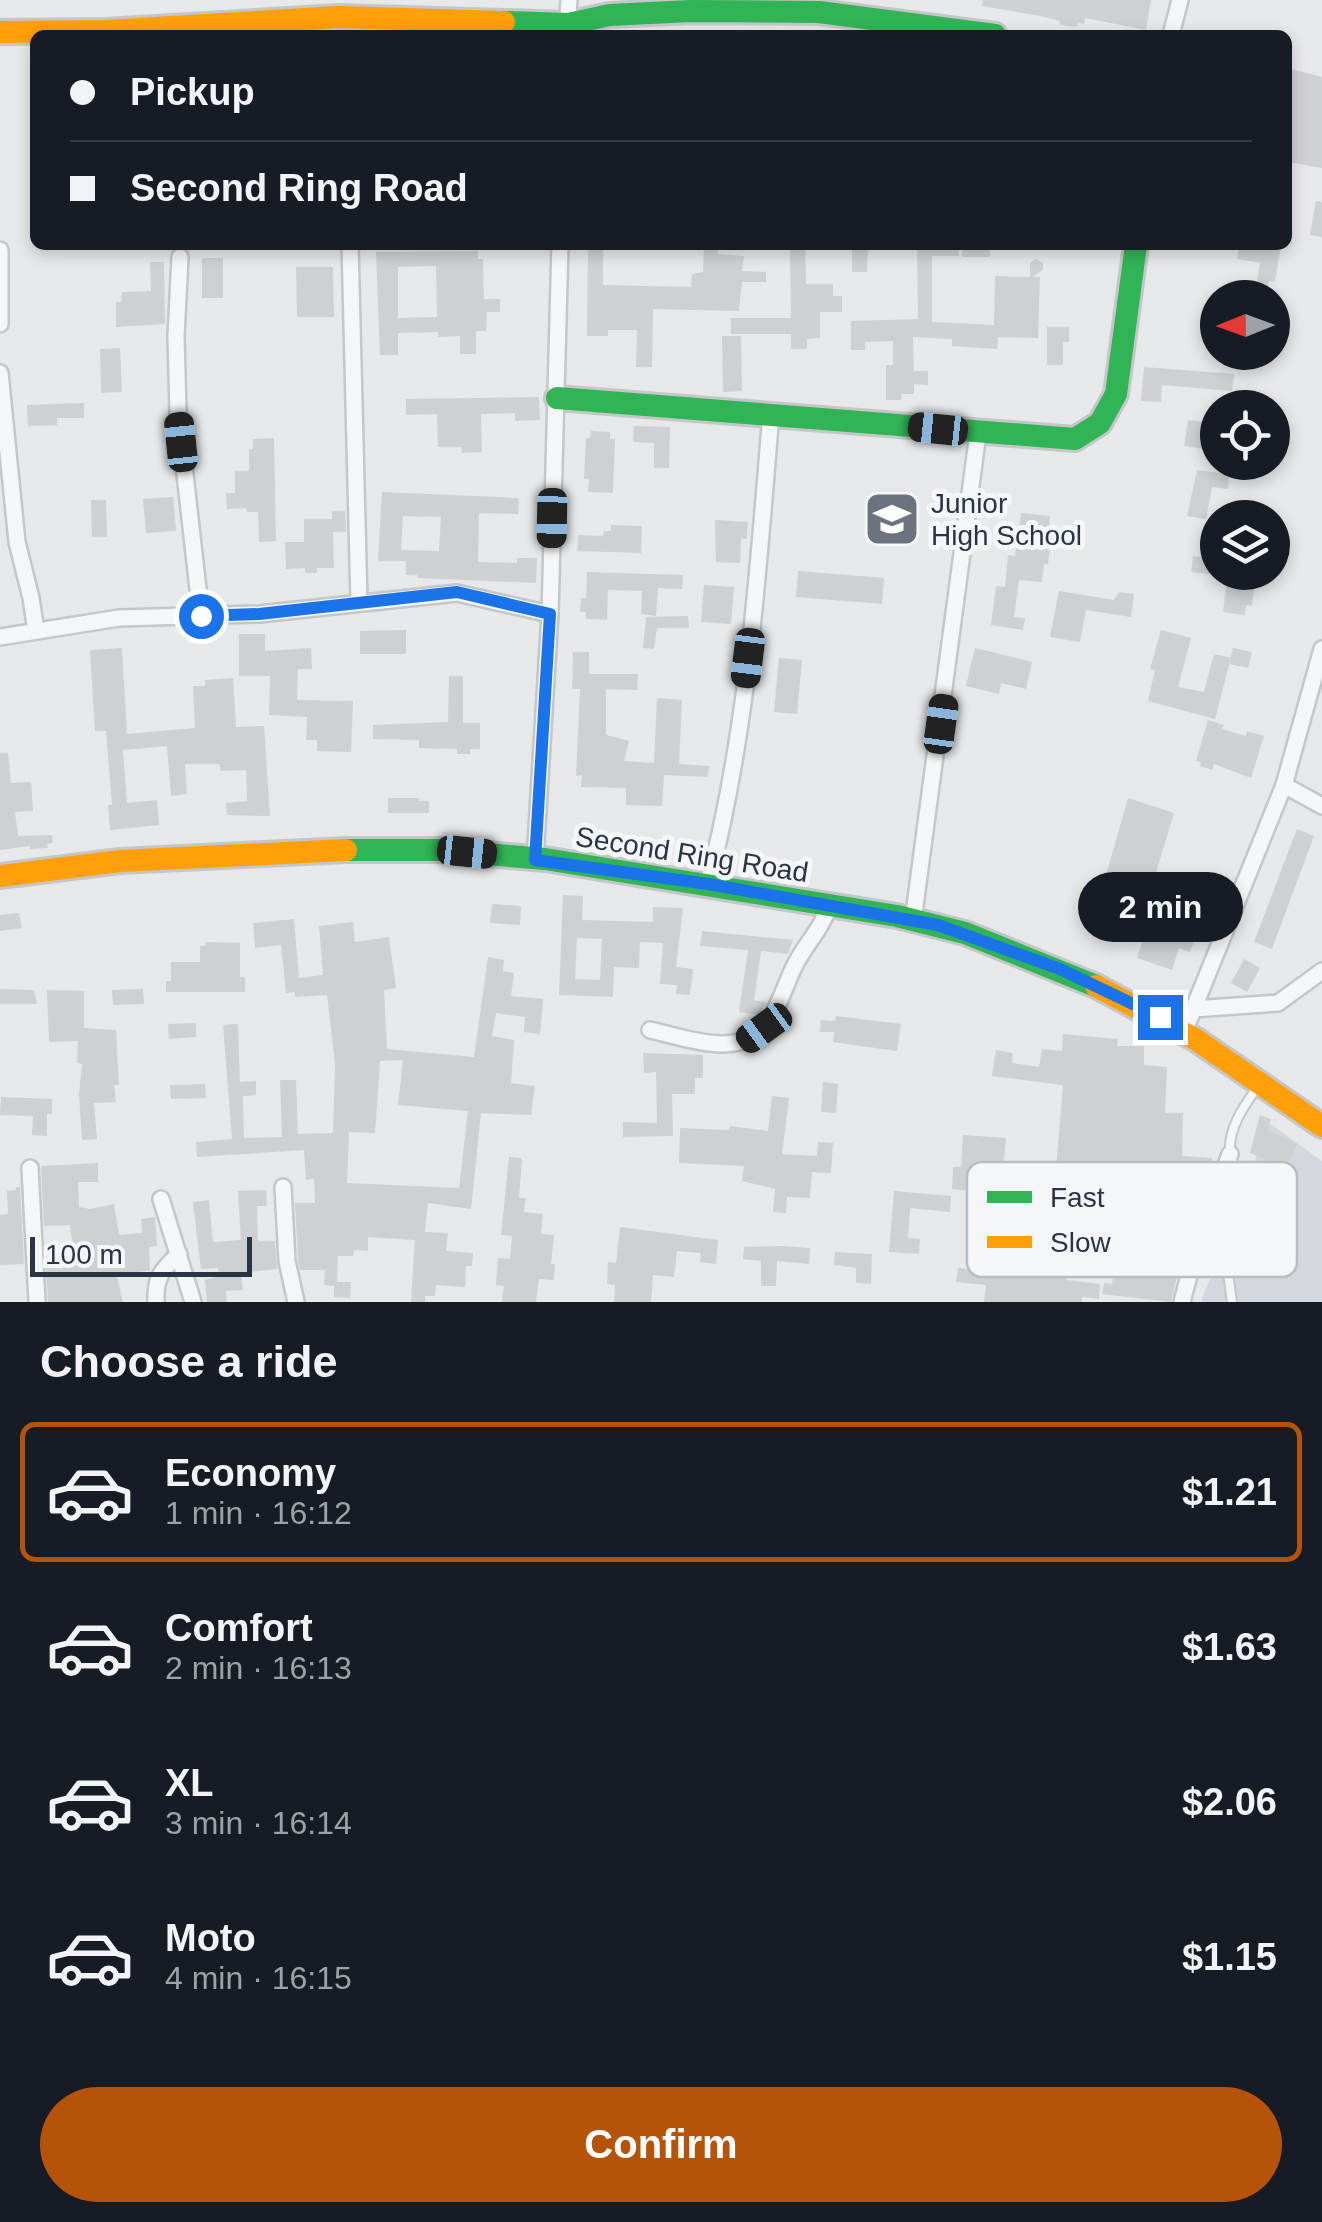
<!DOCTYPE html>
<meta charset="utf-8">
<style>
body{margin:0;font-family:Helvetica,sans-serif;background:#242831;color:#f1f3f6;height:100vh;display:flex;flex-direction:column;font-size:38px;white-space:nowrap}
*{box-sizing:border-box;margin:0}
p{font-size:32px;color:#9ea1a6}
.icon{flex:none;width:55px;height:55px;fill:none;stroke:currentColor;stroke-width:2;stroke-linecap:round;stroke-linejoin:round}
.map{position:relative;height:1302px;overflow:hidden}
.side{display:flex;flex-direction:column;background:#171b24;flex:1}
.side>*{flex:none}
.hud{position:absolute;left:30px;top:30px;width:1262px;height:220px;border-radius:15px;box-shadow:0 5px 15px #0003;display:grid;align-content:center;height:220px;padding:0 40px;background:#171b24}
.needle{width:65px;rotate:269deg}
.buttons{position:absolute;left:1200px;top:280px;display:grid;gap:20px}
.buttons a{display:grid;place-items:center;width:90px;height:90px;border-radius:50%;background:#171b24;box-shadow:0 5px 15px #0003;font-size:50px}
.scale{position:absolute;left:30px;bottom:25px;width:222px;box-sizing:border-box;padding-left:10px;border:5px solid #2b3445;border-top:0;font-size:28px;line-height:35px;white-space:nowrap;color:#2b3445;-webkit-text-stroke:8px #f4f6f9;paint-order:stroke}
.end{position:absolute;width:45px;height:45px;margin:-22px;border:12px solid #1a73e8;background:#fff;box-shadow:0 0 0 5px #fff}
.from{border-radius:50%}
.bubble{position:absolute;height:70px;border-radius:35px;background:#171b24;box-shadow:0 5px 15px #0003;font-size:32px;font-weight:700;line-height:70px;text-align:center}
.car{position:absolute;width:30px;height:60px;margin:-30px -15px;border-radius:12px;box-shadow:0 0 8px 2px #0007;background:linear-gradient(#222 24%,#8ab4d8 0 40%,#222 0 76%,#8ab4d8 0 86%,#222 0)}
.hud b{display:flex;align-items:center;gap:35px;height:95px;font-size:38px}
.hud b+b{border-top:2px solid #363941}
.hud i{width:25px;height:25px;background:#f1f3f6}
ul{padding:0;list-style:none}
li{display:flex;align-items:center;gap:30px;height:140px;margin:0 20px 15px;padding:0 20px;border:5px solid transparent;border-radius:15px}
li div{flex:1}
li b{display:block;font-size:38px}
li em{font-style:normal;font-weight:700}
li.on{border-color:#b45309}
li>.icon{width:90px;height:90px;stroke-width:1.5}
h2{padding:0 40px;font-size:45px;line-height:120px}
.cta{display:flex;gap:20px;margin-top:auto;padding:20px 40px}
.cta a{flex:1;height:115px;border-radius:60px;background:#b45309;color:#fff;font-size:40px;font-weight:700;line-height:115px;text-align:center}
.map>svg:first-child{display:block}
.built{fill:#d4d7dd}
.building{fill:#ced0d3;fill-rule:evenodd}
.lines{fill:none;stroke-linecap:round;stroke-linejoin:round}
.lane-casing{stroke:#c4c6c8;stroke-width:12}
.street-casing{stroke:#c4c6c8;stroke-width:20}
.fast-casing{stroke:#c4c6c8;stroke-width:28}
.slow-casing{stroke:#c4c6c8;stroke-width:28}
.lane{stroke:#f5f6f7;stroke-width:8}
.street{stroke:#f5f6f7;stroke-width:15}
.fast{stroke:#30b455;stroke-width:22}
.slow{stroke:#ff9f0a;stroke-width:22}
.route{stroke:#1a73e8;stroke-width:12}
.labels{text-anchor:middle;stroke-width:10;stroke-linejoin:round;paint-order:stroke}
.poi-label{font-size:28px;fill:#2b3445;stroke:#f4f6f9;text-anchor:start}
.street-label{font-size:28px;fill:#2b3445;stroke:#f4f6f9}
.key{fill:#f4f6f9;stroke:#b8bcc3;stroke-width:2.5}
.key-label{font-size:28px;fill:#2b3445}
</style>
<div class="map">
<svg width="1322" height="1302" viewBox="0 0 1322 1302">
<rect width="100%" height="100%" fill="#e6e8ea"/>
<!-- built -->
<path class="built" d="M1269,1123L1322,1161V1302H1201Z"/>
<!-- building -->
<path class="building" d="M983,0H1151L1146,30L1085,18L1084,24L1078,23L1077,27L1060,25V21L1041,16L982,6Z
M1288,68L1322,77V168L1288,162Z
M1316,201L1322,202V237L1310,235Z
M588,245H603V285L691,287L692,274L703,272L704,245H718V254L744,256L742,271L766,272V282H742L739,311L653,309L652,367H636L637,330H608V336H587Z
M790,245H805L806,284H833V296H842V312H820V338L807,339V349H791V334H731V318H791Z
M852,245H868L867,272H852Z
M917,245H959V256H932V322L994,325L995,276L1030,277V263L1036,259L1043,263V270L1032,277H1040L1038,338L998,337L997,349L952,346V339L913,337L914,371H928V385L914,384V394H902L901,400H886V365H893V341L865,342V350H851V321L918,319Z
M962,245H990V257H962Z
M1239,245H1281L1275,282L1269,281L1267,294L1255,292L1260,263L1237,259Z
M478,251V259H483L484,299H500V312H487L486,331H476V354H460V336L438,337V332L398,333V355H380L376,252ZM436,266L437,317L398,318V267Z
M202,258H223V298H202Z
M150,262H164L165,324L116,327V302H121L122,292L151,291Z
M296,267H333L334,317H297Z
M1047,327H1069V342H1063V365H1047Z
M722,336H741L742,391L723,392Z
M120,348L122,392L101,393L100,349Z
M1144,367L1234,374L1232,391L1162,385L1161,402L1141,401Z
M539,397L540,420L515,421V413L481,414L482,452L462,453L461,447H438L437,414L406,415V399Z
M84,403V418H57V425L28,426L27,405Z
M1188,420L1218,424V451L1184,446Z
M634,426L670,427L669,468H654V443L633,442Z
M591,431L610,432V439H615L613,493L588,492L589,479H584L586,438H590Z
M274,438L276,541L259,542L258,512H247L246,508L227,509L226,493H235V471H249V449H253V439Z
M1197,470L1229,474L1228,489L1212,487L1206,519L1187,516Z
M382,492L519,498L518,514L479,513L478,562L517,563V558H537L536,583L417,578V575H406V561H378ZM403,516L441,517L439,551L401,550Z
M173,497L176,531L146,533L143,499Z
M91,500H106L107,537H92Z
M332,511H345L346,532H333L334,568H317V573H305V568L286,569L285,542H304V519H332Z
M1021,513L1050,516L1049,530H1052L1048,564H1044L1042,582L1019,580L1014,617L1025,618L1023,630L991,625L996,586L1005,587L1008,555L1015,556Z
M715,520L748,522L747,539L741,538L740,563L716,562Z
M611,525L642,526L641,553L577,551L578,535L603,536L604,531H611Z
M1193,556L1218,559V575L1191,572Z
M798,571L884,578L882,604L796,597Z
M587,572L683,575L682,589L658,588L656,616L641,614L642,591L608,590L607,620L586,619V612H580L581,598H586Z
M1228,572H1256L1252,606L1246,605L1245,615L1223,612Z
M704,585L734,587L731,624L701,622Z
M1059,591L1114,600L1119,592L1134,594L1131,617L1086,610L1080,642L1050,637Z
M688,616L689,628H657L654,649L643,648L646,617Z
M406,630V654H360V631Z
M1161,630L1191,638L1178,687L1204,692L1214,654L1231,658L1215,719L1148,701L1155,670L1150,669Z
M239,634H265V651L311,648L312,669H298L297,700L353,701L351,752L317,751V740H306L307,717L269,715L270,676H239Z
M122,648L127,734L195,728L193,686H205V680L233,678L236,727L264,726L270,816L227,815L226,803L247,801L246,770L221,771L219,764H185L187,794L171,796L167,746L123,750L127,803L157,800L159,825L110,830L108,805H112L106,731H95L90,650Z
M975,648L1032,662L1026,689L1001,683L999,694L966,686Z
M1233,648L1252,652L1248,668L1229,664Z
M573,652H589V674H638L637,690L606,689V735L629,741L624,761L654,763L657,698L682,700L679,764L709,766L708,777L664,775L662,806L626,805V788L581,787L582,775L576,776L580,689H572Z
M779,658L802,660L797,714L774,712Z
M449,676H463V723H480V749H470V754H457V749L419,748V740L373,739V725L448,722Z
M1208,720L1224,725L1222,729L1246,736L1247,731L1264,736L1251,778L1214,764L1212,770L1200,766L1201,762L1196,761Z
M0,753H8L11,783L31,782L33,811L15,812L18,836L52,835L53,843L47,844L48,848L30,849V846L0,850Z
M388,798H419V801H429V813H388Z
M1128,798L1174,813L1154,879L1209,898L1207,904L1222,910L1215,925L1195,919L1191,929L1197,932L1190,952L1179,948L1172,970L1137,958L1145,933L1143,928L1095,914Z
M1297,829L1314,836L1272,949L1254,942Z
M563,895L583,896L582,920L653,922V907L683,908L676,967L693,969L690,995L676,994L677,985L660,984L663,943L640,942L639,968L614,967L613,997L559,995ZM577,938L602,939L600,980L575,979Z
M492,904L521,906L520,925L490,923Z
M19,913L22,928L0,931V915Z
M294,919L299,978L323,975L319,926L353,922L355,942L389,937L396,988L384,990L387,1049L474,1057L488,957L504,960L503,971L514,973L511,996L543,999L540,1034L524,1032L525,1017L496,1013L492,1036L514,1040L511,1083L535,1086L531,1115L481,1113L471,1209L428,1203L425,1232L448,1233L446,1251L473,1253L472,1266H466L465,1287L436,1285L435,1296H425V1302H411L415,1240L368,1237V1251L354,1250L353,1256H338L337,1282H351L350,1298L334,1297V1286L324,1285L325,1270H300L298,1259L295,1203H315L314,1179L306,1180L304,1150L197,1157L196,1142L232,1139L223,1025L238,1024L240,1082L256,1081V1095L243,1096L244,1138L282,1137L280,1080H296L298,1134L333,1133L335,1064L327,995L295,997V992L286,993L281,945L255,948L253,923ZM403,1060L398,1105L468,1111L459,1188L347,1183L349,1132L375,1133L380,1061Z
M702,931L793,940L788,954L761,951L754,1000L766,1002L759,1015L739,1012L748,950L700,946Z
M205,942L240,943V977H245V992H166V981H171V962H200V946H205Z
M1244,959L1260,968L1247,992L1231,983Z
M0,989L34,990L37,1004H0Z
M143,989L144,1004L113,1005L112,990Z
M47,990L84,991V1028L116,1030L119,1085H114L116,1102L94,1103L97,1139L82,1140L79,1094L82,1064L77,1063L78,1041L49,1042Z
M836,1016L901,1024L897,1051L833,1042L834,1032H820L821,1020L835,1021Z
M196,1023V1037L169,1039L168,1024Z
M1063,1034L1118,1039L1117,1046H1144V1065L1167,1067L1165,1113H1183L1182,1156L1212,1158L1211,1173L1198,1210L1167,1208L1169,1189L1150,1187L1152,1169L1128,1168L1127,1191L1140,1192L1139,1213H1167V1232H1135L1134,1257L1181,1260L1171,1302L1102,1294L1104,1283L1112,1284L1117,1250H1108L1109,1225L1087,1224L1092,1166L1069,1164L1063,1257L1068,1258L1067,1280L1100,1284L1099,1299L1082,1297V1302H984L986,1285L956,1282L958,1268L1012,1274L1013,1204L1053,1205L1063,1085L992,1076L996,1050L1013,1053L1012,1063L1039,1067L1042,1049L1062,1051ZM1025,1221H1052L1050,1254L1025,1253Z
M643,1053L703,1055V1078H695V1094H672L673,1136L623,1137V1122L657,1123L656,1072L644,1073Z
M823,1082L838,1084L836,1113L821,1112Z
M205,1084L206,1098L171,1099L170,1085Z
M772,1096L789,1098L782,1154L817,1156L818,1142L833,1143L831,1173L812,1172L810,1198L787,1197L786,1213L773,1212L775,1189L742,1181L744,1166L679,1163L680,1128L729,1130L730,1126L768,1131Z
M1,1097L52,1099V1114H47V1136L32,1135L33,1116L0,1115Z
M1260,1115L1271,1119L1267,1130L1297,1144L1282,1176L1270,1170L1273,1162L1250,1153Z
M963,1135L1006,1138L1002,1184L982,1182L981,1192L952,1189L953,1167H961Z
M509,1157L522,1158L519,1198H526L524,1212L543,1214L541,1234L554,1235L551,1264H555L554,1280L539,1279L536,1302H502L504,1286L496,1285L498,1258L510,1259L512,1236L501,1235Z
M98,1163V1182H78L79,1207L90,1209L114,1204L119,1235L142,1233L141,1219L155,1217L157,1246L149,1247L150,1270L117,1276L123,1302H48L46,1267L75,1265L70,1225L44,1226L41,1166Z
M16,1187H20L24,1264L0,1265V1215L8,1214L7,1191L16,1190Z
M266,1190L267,1206H257L258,1241H275L277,1269L241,1273L243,1290L226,1291L227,1302H207L205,1280L219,1276L218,1268L201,1269L193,1202L209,1200L213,1242L241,1240L238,1191Z
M894,1191L951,1196L950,1212L910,1208L908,1238L920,1239L919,1254L889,1252Z
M620,1227L718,1240L716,1264L700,1262L701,1253L677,1251L674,1277L653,1275L651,1302H614L615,1285L607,1284L608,1262L616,1263Z
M781,1246L810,1248L809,1264L777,1261L776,1286H761V1261L743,1259L744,1247Z
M835,1252L872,1254L871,1284L856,1283V1268L834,1265Z"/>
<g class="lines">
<!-- lane casing -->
<g class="lane-casing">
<path id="lane" d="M1232,1302C1229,1280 1224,1253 1229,1231C1233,1218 1242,1207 1244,1194C1245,1180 1234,1170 1231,1157C1225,1132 1245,1104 1259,1085"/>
</g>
<!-- street casing -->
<g class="street-casing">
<path id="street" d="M567,31L569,0
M1171,35L1180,0
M350,245L359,602
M0,250V324
M180,257L176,336L178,413L201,615
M0,373L17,542L31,598L36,631
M0,637L119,618L259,614L457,593L550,614
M1284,785L1322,806
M535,860L550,614L560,245
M708,884C748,731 758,571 771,413
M913,921L978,433
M1193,1009L1278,1003L1322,971
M650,1030C683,1037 734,1058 762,1029C777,1014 785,985 794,967C806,942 819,934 829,907
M1185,1030L1284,785L1322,649
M30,1168L37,1302
M283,1187L287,1261L296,1302
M161,1199L193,1302
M156,1302C155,1278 161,1270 179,1254
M1182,1302L1196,1249L1230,1154"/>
</g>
<!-- fast casing -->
<g class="fast-casing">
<path id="fast" d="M504,22L568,24L610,15L691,11L819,12L995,35
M557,398L1075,439L1100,423L1116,394L1136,245
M346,850H439L545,859L897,916L965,933L1096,986"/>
</g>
<!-- slow casing -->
<g class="slow-casing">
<path id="slow" d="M0,32L105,31L339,17L504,22
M0,876L120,861L346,850
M1096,986L1195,1039L1322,1126"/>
</g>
<!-- lane -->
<use href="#lane" class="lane"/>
<!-- street -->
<use href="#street" class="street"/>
<!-- fast -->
<use href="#fast" class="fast"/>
<!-- slow -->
<use href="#slow" class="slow"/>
</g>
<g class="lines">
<!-- route -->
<path class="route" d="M201,616L259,614L457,592L550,614L535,860L708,884L938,925L1060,969L1160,1017"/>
</g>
<!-- icons -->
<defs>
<g id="school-square" transform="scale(2.875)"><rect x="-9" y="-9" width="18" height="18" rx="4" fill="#6c737f" stroke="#f4f6f9"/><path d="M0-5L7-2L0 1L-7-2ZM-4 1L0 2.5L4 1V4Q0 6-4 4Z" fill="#fff"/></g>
</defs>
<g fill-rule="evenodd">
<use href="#school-square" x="892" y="519"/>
</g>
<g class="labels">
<!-- poi labels -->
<g class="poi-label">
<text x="931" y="513">Junior<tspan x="931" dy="32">High School</tspan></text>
</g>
<!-- street labels -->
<g class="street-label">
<text transform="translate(692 854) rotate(9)" y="10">Second Ring Road</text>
</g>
</g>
<!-- legend -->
<rect x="967" y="1162" width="330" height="115" rx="15" class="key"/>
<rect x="987" y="1191" width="45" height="12" fill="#30b455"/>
<rect x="987" y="1236" width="45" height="12" fill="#ff9f0a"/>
<g class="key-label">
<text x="1050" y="1207">Fast</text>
<text x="1050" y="1252">Slow</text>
</g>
</svg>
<div class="buttons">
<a><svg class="needle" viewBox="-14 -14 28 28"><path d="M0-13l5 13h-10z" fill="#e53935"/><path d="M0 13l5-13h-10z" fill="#9ea1a6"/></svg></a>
<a><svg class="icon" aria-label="locate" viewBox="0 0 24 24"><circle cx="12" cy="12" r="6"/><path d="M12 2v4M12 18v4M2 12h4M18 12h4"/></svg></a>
<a><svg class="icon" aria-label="layers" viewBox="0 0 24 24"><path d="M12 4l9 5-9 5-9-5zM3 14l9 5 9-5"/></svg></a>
</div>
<div class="scale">100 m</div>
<i class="end from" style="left:201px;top:616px"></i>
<i class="end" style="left:1160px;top:1017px"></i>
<div class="bubble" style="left:1078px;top:872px;width:165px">2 min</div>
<i class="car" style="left:938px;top:429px;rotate:276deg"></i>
<i class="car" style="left:181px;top:442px;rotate:354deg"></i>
<i class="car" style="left:552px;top:518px;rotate:181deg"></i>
<i class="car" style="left:748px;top:658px;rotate:187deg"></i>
<i class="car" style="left:941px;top:724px;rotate:8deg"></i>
<i class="car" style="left:467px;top:852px;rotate:96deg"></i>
<i class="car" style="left:764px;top:1028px;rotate:234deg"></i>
<div class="hud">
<b><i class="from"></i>Pickup</b>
<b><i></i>Second Ring Road</b>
</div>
</div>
<section class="side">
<h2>Choose a ride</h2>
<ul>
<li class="on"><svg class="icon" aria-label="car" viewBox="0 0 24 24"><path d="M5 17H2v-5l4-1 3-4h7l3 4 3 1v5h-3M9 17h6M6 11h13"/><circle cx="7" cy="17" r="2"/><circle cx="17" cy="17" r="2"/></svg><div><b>Economy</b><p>1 min · 16:12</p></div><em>$1.21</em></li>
<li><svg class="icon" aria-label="car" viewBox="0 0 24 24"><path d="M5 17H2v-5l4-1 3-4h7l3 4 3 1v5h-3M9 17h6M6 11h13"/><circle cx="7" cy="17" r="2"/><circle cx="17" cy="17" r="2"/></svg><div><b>Comfort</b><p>2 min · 16:13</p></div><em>$1.63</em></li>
<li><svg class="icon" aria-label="car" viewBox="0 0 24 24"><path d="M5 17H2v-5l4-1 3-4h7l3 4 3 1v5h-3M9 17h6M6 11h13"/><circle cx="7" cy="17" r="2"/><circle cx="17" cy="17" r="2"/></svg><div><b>XL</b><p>3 min · 16:14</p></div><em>$2.06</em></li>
<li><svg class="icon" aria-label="car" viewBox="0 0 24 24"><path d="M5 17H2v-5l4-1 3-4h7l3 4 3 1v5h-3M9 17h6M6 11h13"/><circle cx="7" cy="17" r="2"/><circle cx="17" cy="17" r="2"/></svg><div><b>Moto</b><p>4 min · 16:15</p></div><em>$1.15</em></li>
</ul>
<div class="cta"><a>Confirm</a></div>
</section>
